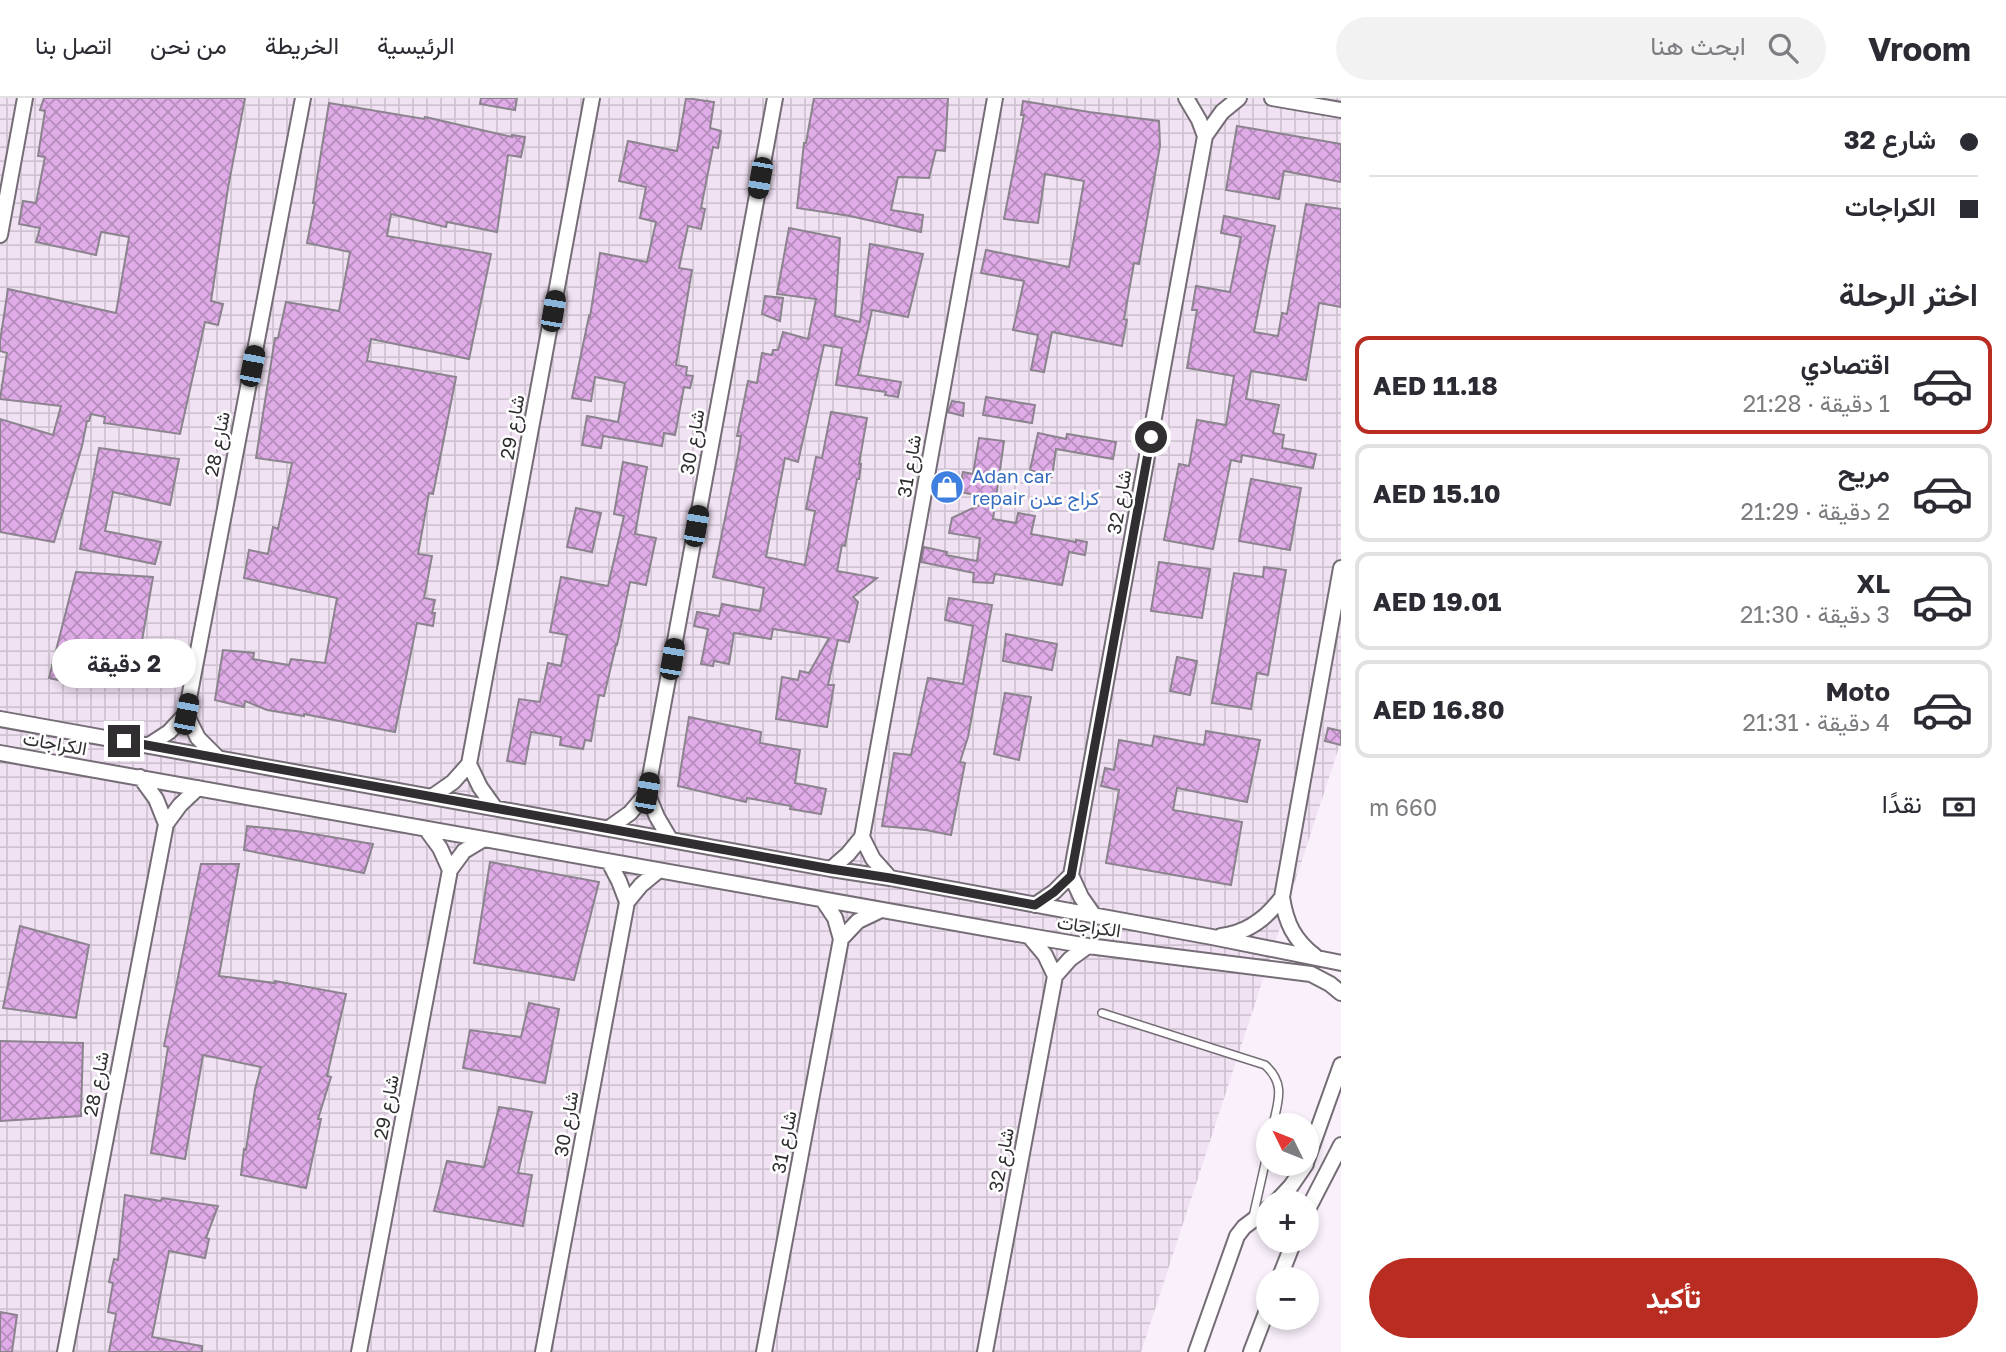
<!DOCTYPE html>
<html lang="ar">
<meta charset="utf-8">
<style>
body{margin:0;font-family:"Golos Text",Vazirmatn,sans-serif;background:#f2f2f3;color:#2b2b33;direction:rtl;height:100vh;display:flex;flex-direction:column;font-size:26px;white-space:nowrap}
*{box-sizing:border-box;margin:0}
p{font-size:23px;color:#7c7c81}
.icon{flex:none;width:38px;height:38px;fill:none;stroke:currentColor;stroke-width:2;stroke-linecap:round;stroke-linejoin:round}
.map{position:relative;flex:1;overflow:hidden;direction:ltr}
.side{display:flex;flex-direction:column;background:#fff;width:665px}
.side>*{flex:none}
.banner{display:grid;align-content:center;height:154px;padding:0 28px;background:#fff}
.needle{width:46px;rotate:313deg}
.fabs{position:absolute;left:1256px;top:1015px;display:grid;gap:14px}
.fabs a{display:grid;place-items:center;width:63px;height:63px;border-radius:50%;background:#fff;box-shadow:0 4px 10px #0003;font-size:35px}
.end{position:absolute;width:32px;height:32px;margin:-16px;border:9px solid #312e32;background:#fff;box-shadow:0 0 0 4px #fff}
.from{border-radius:50%}
.bubble{position:absolute;height:49px;border-radius:24px;background:#fff;box-shadow:0 4px 10px #0003;font-size:23px;font-weight:700;line-height:49px;text-align:center;direction:rtl}
.car{position:absolute;width:21px;height:42px;margin:-21px -10px;border-radius:9px;box-shadow:0 0 5px 2px #0007;background:linear-gradient(#222 24%,#8ab4d8 0 40%,#222 0 76%,#8ab4d8 0 86%,#222 0)}
.banner b{display:flex;align-items:center;gap:24px;height:66px;font-size:26px}
.banner b+b{border-top:2px solid #e1e1e2}
.banner i{width:18px;height:18px;background:#2b2b33}
ul{padding:0;list-style:none}
li{display:flex;align-items:center;gap:21px;height:98px;margin:0 14px 10px;padding:0 14px;border:4px solid #e1e1e2;border-radius:14px}
li div{flex:1}
li b{display:block;font-size:26px}
li em{font-style:normal;font-weight:700}
li.on{border-color:#b92c21}
li>.icon{width:63px;height:63px;stroke-width:1.5}
h2{padding:0 28px;font-size:32px;line-height:84px}
.pay{display:flex;align-items:center;gap:18px;height:77px;padding:0 28px;font-size:26px}
.pay p{margin-inline-start:auto}
.primary-button{display:flex;gap:14px;margin-top:auto;padding:14px 28px}
.primary-button a{flex:1;height:80px;border-radius:42px;background:#b92c21;color:#fff;font-size:28px;font-weight:700;line-height:80px;text-align:center}
header{display:flex;align-items:center;gap:42px;box-sizing:border-box;height:98px;padding:0 35px;background:#fff;border-bottom:2px solid #e1e1e2}
header strong{font-size:33px}
nav{display:flex;gap:38px;margin-inline-start:auto;font-size:24px}
.search{width:490px;height:63px;background:#f2f2f3;display:flex;align-items:center;gap:18px;box-sizing:border-box;padding:0 24px;border-radius:38px;color:#7c7c81;font-size:26px}
main{display:flex;flex:1;min-height:0}
.map>svg:first-child{display:block}
.industrial{fill:url(#industrial-grid)}
.building{fill:url(#building-cross-hatch);stroke:#8b838d;stroke-width:2}
.lines{fill:none;stroke-linecap:round;stroke-linejoin:round}
.service-casing{stroke:#756d76;stroke-width:10}
.minor-casing{stroke:#756d76;stroke-width:18}
.service{stroke:#fff;stroke-width:7}
.minor{stroke:#fff;stroke-width:14}
.route{stroke:#312e32;stroke-width:9}
.labels{text-anchor:middle;stroke-width:5;stroke-linejoin:round;paint-order:stroke}
.street-label{font-size:19px;fill:#312e32;stroke:#fff}
.shop-label{font-size:19px;fill:#366cbe;stroke:#fff;text-anchor:start}
</style>
<header>
<strong>Vroom</strong>
<div class="search"><svg class="icon" aria-label="search" viewBox="0 0 24 24"><circle cx="10" cy="10" r="6"/><path d="M15 15l6 6"/></svg>ابحث هنا</div>
<nav><a>الرئيسية</a><a>الخريطة</a><a>من نحن</a><a>اتصل بنا</a></nav>
</header>
<main>
<section class="side">
<div class="banner">
<b><i class="from"></i>شارع 32</b>
<b><i></i>الكراجات</b>
</div>
<h2>اختر الرحلة</h2>
<ul>
<li class="on"><svg class="icon" aria-label="car" viewBox="0 0 24 24"><path d="M5 17H2v-5l4-1 3-4h7l3 4 3 1v5h-3M9 17h6M6 11h13"/><circle cx="7" cy="17" r="2"/><circle cx="17" cy="17" r="2"/></svg><div><b>اقتصادي</b><p>1 دقيقة · 21:28</p></div><em>AED 11.18</em></li>
<li><svg class="icon" aria-label="car" viewBox="0 0 24 24"><path d="M5 17H2v-5l4-1 3-4h7l3 4 3 1v5h-3M9 17h6M6 11h13"/><circle cx="7" cy="17" r="2"/><circle cx="17" cy="17" r="2"/></svg><div><b>مريح</b><p>2 دقيقة · 21:29</p></div><em>AED 15.10</em></li>
<li><svg class="icon" aria-label="car" viewBox="0 0 24 24"><path d="M5 17H2v-5l4-1 3-4h7l3 4 3 1v5h-3M9 17h6M6 11h13"/><circle cx="7" cy="17" r="2"/><circle cx="17" cy="17" r="2"/></svg><div><b>XL</b><p>3 دقيقة · 21:30</p></div><em>AED 19.01</em></li>
<li><svg class="icon" aria-label="car" viewBox="0 0 24 24"><path d="M5 17H2v-5l4-1 3-4h7l3 4 3 1v5h-3M9 17h6M6 11h13"/><circle cx="7" cy="17" r="2"/><circle cx="17" cy="17" r="2"/></svg><div><b>Moto</b><p>4 دقيقة · 21:31</p></div><em>AED 16.80</em></li>
</ul>
<div class="pay"><svg class="icon" aria-label="cash" viewBox="0 0 24 24"><path d="M3 7h18v10H3z"/><circle cx="12" cy="12" r="2"/></svg>نقدًا<p>660 m</p></div>
<div class="primary-button"><a>تأكيد</a></div>
</section>
<div class="map">
<svg width="1341" height="1254" viewBox="0 0 1341 1254">
<defs>
<pattern id="industrial-grid" width="8" height="8" patternUnits="userSpaceOnUse" patternTransform="scale(1.75)"><rect width="8" height="8" fill="#f1e2f3"/><path d="M0 4h8M4 0v8" fill="none" stroke="#cfc2d1"/></pattern>
<pattern id="building-cross-hatch" width="8" height="8" patternUnits="userSpaceOnUse" patternTransform="scale(1.75)"><rect width="8" height="8" fill="#e0ace8"/><path d="M0 0l8 8M0 8l8-8" fill="none" stroke="#b68cbd"/></pattern>
</defs>
<rect width="100%" height="100%" fill="#f9f0fb"/>
<!-- industrial -->
<path class="industrial" d="M0,0H1341V643L1141,1254H0Z"/>
<!-- building -->
<path class="building" d="M44,0H245L228,90L211,203L223,206L218,227L205,224L180,336L104,325L105,319L91,316L89,323H87L82,348L54,444L0,434V321L53,337L61,308L0,301L7,255L0,253V243L8,191L116,215L129,139L101,134L96,157L36,144L40,130L19,126L23,103L36,105L45,59L38,58L45,13L40,12Z
M481,0H517L515,12L480,6Z
M686,0L714,4L710,30L721,33L718,50L713,49L701,110L705,111L701,131L688,128L679,170L692,172L676,267L687,269L686,277L693,278L690,290L684,289L675,337L664,335L662,348L603,338L601,350L582,347L587,318L618,324L625,285L595,279L591,303L572,300L589,218L590,219L600,155L647,164L656,124L640,120L646,89L619,83L628,43L677,53Z
M814,0H948L945,53L936,52L929,80L898,79L891,112L923,117L921,134L850,118L797,110L804,45H806Z
M1023,3L1089,14L1159,23L1160,48L1139,166L1134,165L1124,221L1127,222L1122,248L1052,234L1044,274L1031,272L1038,237L1013,232L1024,183L981,175L986,152L1069,169L1084,83L1045,76L1038,125L1004,121L1024,17H1021Z
M329,5L424,21L425,19L512,39V37L525,39L521,59L508,57L497,134L447,124L446,129L391,116L387,138L491,156L469,261L371,241L367,263L456,279L433,396L429,395L418,456L432,458L424,500L435,502L432,515H435L433,528L417,525L395,634L304,616V618L267,612L245,603L244,609L215,602L223,552L254,555L253,561L289,567L291,561L325,565L337,500L244,480L249,452L268,456L273,429L278,431L292,365L256,360L275,240H278L286,204L339,213L350,154L307,145L315,105H313Z
M1237,28L1341,46V84L1284,73L1279,101L1226,92Z
M1306,106L1341,111V209L1319,205L1306,282L1251,273L1246,301L1279,307L1273,335L1284,337L1282,350L1316,356L1313,370L1242,357L1241,364L1231,362L1213,451L1164,442L1179,366L1189,368L1197,322L1226,327L1234,278L1187,270L1197,212H1192L1196,188L1230,194L1241,139L1221,135L1224,118L1275,128L1254,234L1278,238L1282,215L1287,216Z
M789,130L840,140L835,218L860,224L870,146L923,156L908,219L872,212L858,277L901,284L898,299L885,297L886,294L836,287L842,250L824,247L798,364L785,360L766,459L805,467L815,413L806,411L816,359L822,360L831,314L867,320L859,366H861L859,381H857L845,448L842,447L837,473L877,480L853,499L858,504L849,544L838,542L828,587H834L827,629L776,621L782,579L798,582L800,573L809,575L829,540L773,531L771,541L734,535L729,566L714,563L713,568L701,566L708,531L694,528L697,514L719,518L722,506L760,513L764,490L713,479L738,357L741,338H737L748,283L757,285L762,255L772,257L773,252H778L783,234L808,241L816,201L777,196Z
M765,198L783,200L780,223L762,216Z
M986,299L1035,307L1032,325L983,317Z
M952,303L964,305L963,318L948,314Z
M1038,335L1066,341L1067,336L1116,344L1113,361L1056,351L1052,379L1030,372Z
M979,340L1004,343L993,421L1016,425L1018,415L1035,418L1031,436L1076,444V442L1087,444L1085,457L1069,454L1062,487L995,476L993,485L973,484L974,475L921,464L924,449L947,454L946,457L977,463L980,440L949,435L952,420L994,400L959,394L963,374L973,376Z
M99,350L179,361L170,407L113,394L105,433L161,444L155,466L80,451Z
M623,364L647,369L635,436L656,440L646,487L630,484L617,547H616L604,598L599,597L591,643L585,642L583,651L560,647L561,639L531,634L525,666L507,663L519,601L540,604L548,565L561,568L567,537L550,534L561,479L608,488L624,418L614,416Z
M1251,381L1301,390L1290,452L1239,443Z
M576,410L601,415L592,454L567,449Z
M1159,464L1210,471L1202,520L1151,513Z
M1264,469L1286,472L1268,577L1257,575L1251,611L1212,605L1234,475L1263,479Z
M76,474L153,479L134,589L76,586L49,580Z
M949,500L992,507L968,639L960,664L965,665L951,737L926,732L882,728L894,655L911,657L928,580L963,586L973,528L945,522Z
M1006,536L1057,546L1052,572L1003,563Z
M1177,559L1197,563L1190,597L1170,593Z
M1005,595L1031,599L1019,662L994,656Z
M689,619L761,634L760,645L800,652L795,685L826,691L821,716L790,711L791,708L747,700L746,704L678,688Z
M1328,630L1341,633V647L1325,643Z
M1206,633L1260,642L1247,704L1177,690L1173,712L1242,724L1231,787L1106,765L1119,692L1101,688L1105,670L1114,672L1119,642L1152,648L1154,638L1204,647Z
M247,728L296,733L373,746L364,775L244,752Z
M490,764L599,784L574,882L474,865Z
M201,766H239L219,878L275,885V883L346,896L327,978L331,979L318,1021H321L306,1090L241,1077L244,1051L246,1052L255,991L261,969L203,957L185,1061L151,1055L168,949L164,948Z
M20,828L89,847L76,920L3,910Z
M529,905L559,911L545,985L463,970L470,932L521,939Z
M0,943L83,945L81,1018L0,1023Z
M499,1009L532,1014L518,1075L532,1077L523,1128L434,1113L447,1063L484,1069Z
M125,1097L161,1103L162,1100L218,1108L206,1140L209,1141L205,1160L169,1153L152,1239L202,1248V1254H109L116,1216L108,1214L113,1185L109,1184L114,1161L118,1162Z
M0,1214L17,1217L12,1254H0Z"/>
<g class="lines">
<!-- service casing -->
<g class="service-casing">
<path id="service" d="M1102,915L1265,967C1286,986 1278,1003 1273,1027
M1253,1119L1269,1048"/>
</g>
<!-- minor casing -->
<g class="minor-casing">
<path id="minor" d="M1186,0L1199,22L1205,38
M1272,0L1341,12
M0,137L25,0
M186,616L198,640L217,659
M0,621L831,771L890,780L1212,839L1341,865
M149,647L169,634L186,616L303,0
M0,655L1029,838L1088,848L1311,876L1330,886L1341,895
M469,666L480,689L495,710
M140,679L156,701L166,726
M647,695L657,719L670,741
M433,698L453,684L469,666L592,0
M609,730L630,715L647,695L775,0
M426,731L440,750L450,772
M862,739L873,761L890,780
M609,764L619,783L627,804
M831,771L848,756L862,739L995,0
M1071,777L1081,799L1095,819
M1035,807L1054,794L1071,777L1205,38L1222,14L1239,0
M1029,838L1045,857L1055,878
M1221,838C1247,835 1267,820 1282,799
M841,841L858,823L879,813
M1315,858C1294,842 1286,825 1282,799L1341,470
M1307,1062L1341,967
M1276,1104L1291,1088L1306,1066
M1307,1113L1341,1047
M1279,1181L1294,1143
M65,1254L166,726L180,707L198,690
M359,1254L450,772L464,753L484,741
M543,1254L627,804L641,787L658,773
M764,1254L841,841L835,820L823,802
M985,1254L1055,878L1070,861L1088,848
M1196,1254L1237,1138L1244,1129L1269,1110
M1251,1254L1269,1207"/>
</g>
<!-- service -->
<use href="#service" class="service"/>
<!-- minor -->
<use href="#minor" class="minor"/>
</g>
<g class="lines">
<!-- route -->
<path class="route" d="M124,643L831,771L890,780L1035,807L1054,794L1071,778L1151,339"/>
</g>
<!-- icons -->
<defs>
<g id="shop-disc" transform="scale(1.75)"><circle r="9.5" fill="#3f7fe0" stroke="#fff"/><path d="M-5-2.5h2.3a2.7 3.5 0 0 1 5.4 0H5L5.5 6h-11ZM-1.5-2.5h3a1.5 2.3 0 0 0-3 0Z" fill="#fff"/></g>
</defs>
<g fill-rule="evenodd">
<use href="#shop-disc" x="947" y="389"/>
</g>
<g class="labels">
<!-- street labels -->
<g class="street-label">
<text transform="translate(512 329) rotate(-80)" y="7">شارع 29</text>
<text transform="translate(692 344) rotate(-80)" y="7">شارع 30</text>
<text transform="translate(217 346) rotate(-79)" y="7">شارع 28</text>
<text transform="translate(909 368) rotate(-80)" y="7">شارع 31</text>
<text transform="translate(1119 404) rotate(-80)" y="7">شارع 32</text>
<text transform="translate(55 645) rotate(10)" y="7">الكراجات</text>
<text transform="translate(1089 828) rotate(8)" y="7">الكراجات</text>
<text transform="translate(96 986) rotate(-79)" y="7">شارع 28</text>
<text transform="translate(386 1009) rotate(-79)" y="7">شارع 29</text>
<text transform="translate(566 1026) rotate(-80)" y="7">شارع 30</text>
<text transform="translate(784 1044) rotate(-79)" y="7">شارع 31</text>
<text transform="translate(1001 1062) rotate(-79)" y="7">شارع 32</text>
</g>
<!-- shop labels -->
<g class="shop-label">
<text x="972" y="385">Adan car<tspan x="972" dy="22">repair كراج عدن</tspan></text>
</g>
</g>
</svg>
<div class="fabs">
<a><svg class="needle" viewBox="-14 -14 28 28"><path d="M0-13l5 13h-10z" fill="#e53935"/><path d="M0 13l5-13h-10z" fill="#7c7c81"/></svg></a>
<a>+</a>
<a>−</a>
</div>
<i class="end from" style="left:1151px;top:339px"></i>
<i class="end" style="left:124px;top:643px"></i>
<div class="bubble" style="left:52px;top:541px;width:144px">2 دقيقة</div>
<i class="car" style="left:760px;top:80px;rotate:190deg"></i>
<i class="car" style="left:553px;top:213px;rotate:10deg"></i>
<i class="car" style="left:252px;top:268px;rotate:11deg"></i>
<i class="car" style="left:696px;top:428px;rotate:10deg"></i>
<i class="car" style="left:672px;top:561px;rotate:10deg"></i>
<i class="car" style="left:186px;top:616px;rotate:11deg"></i>
<i class="car" style="left:647px;top:695px;rotate:10deg"></i>
</div>
</main>
